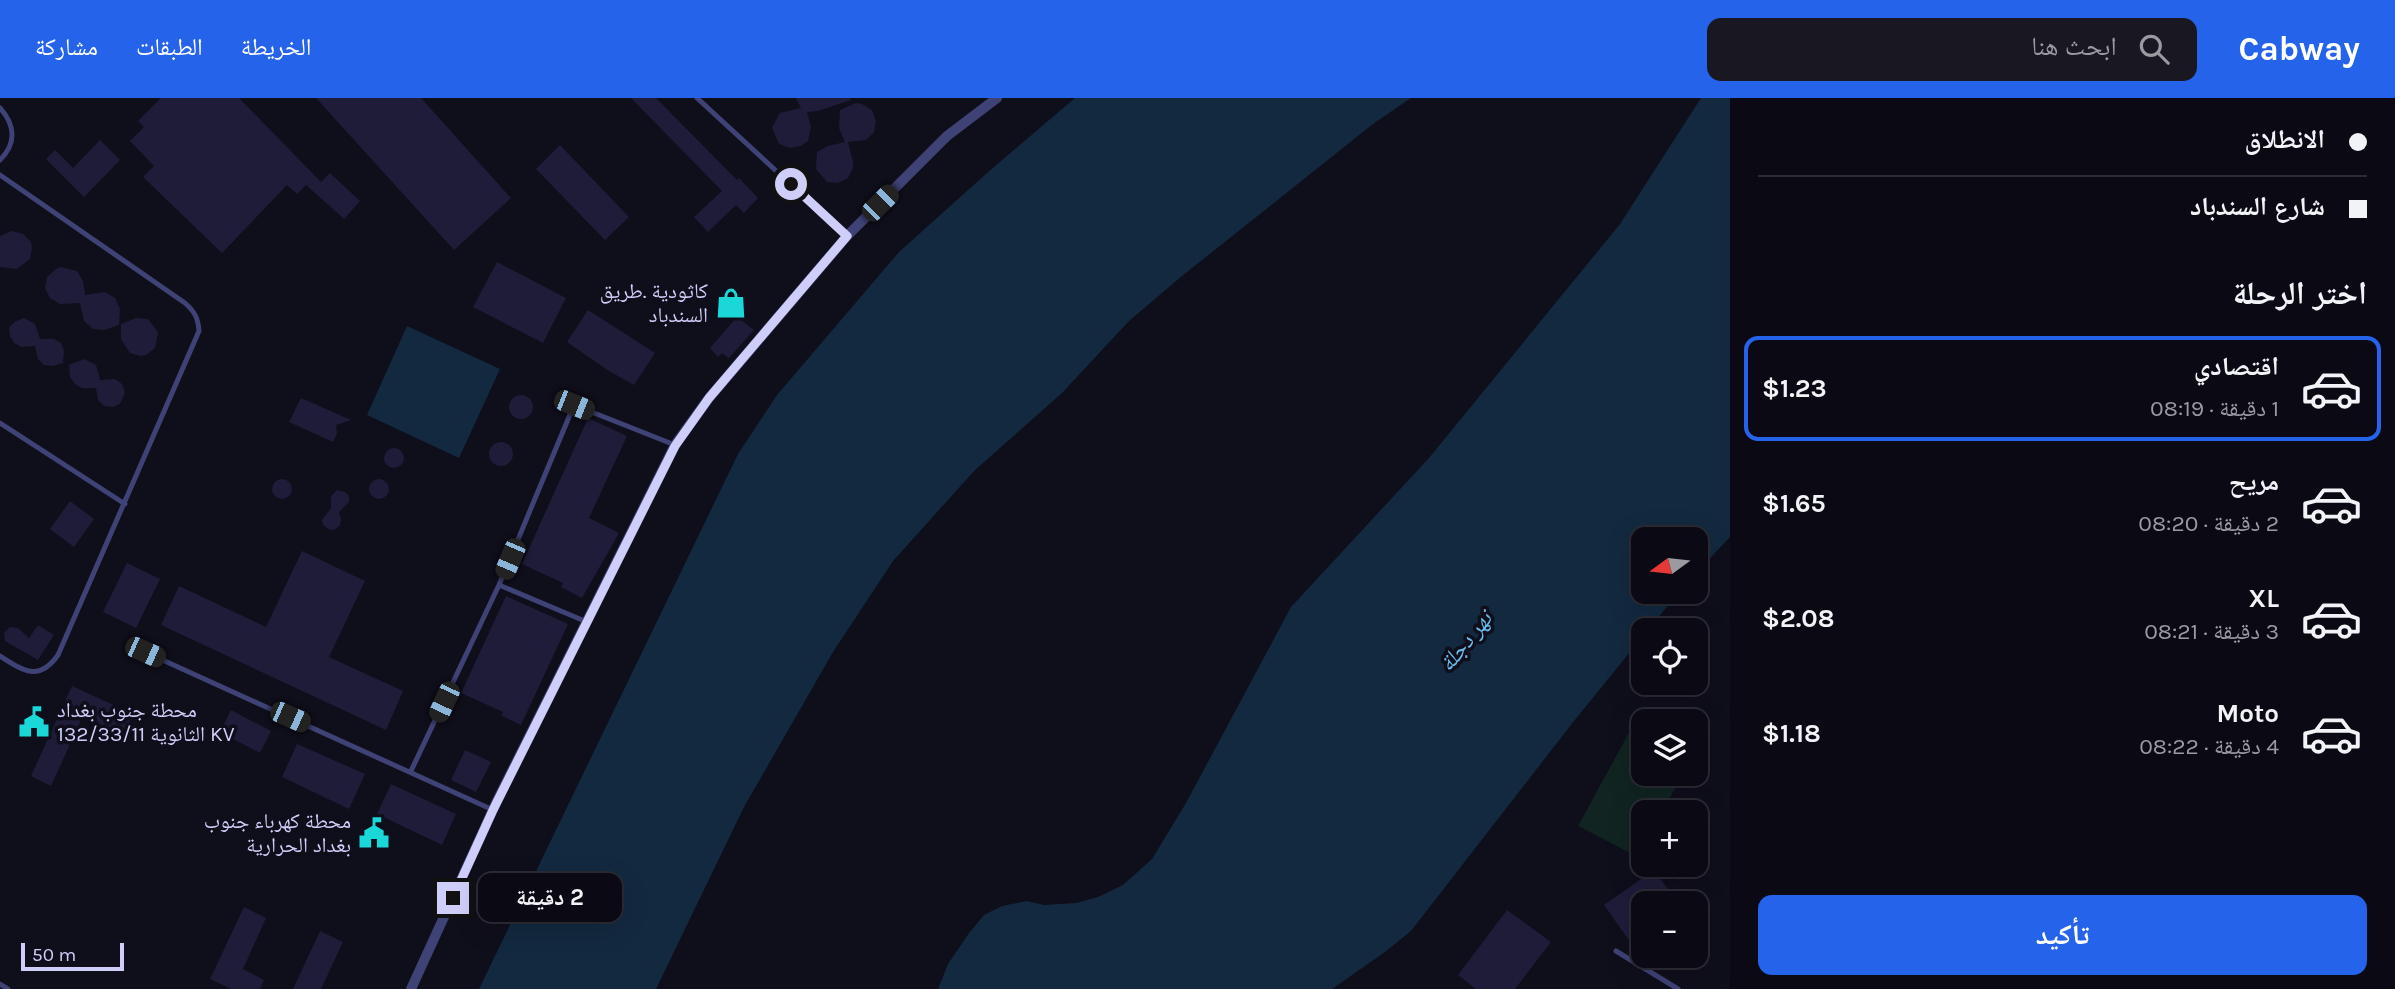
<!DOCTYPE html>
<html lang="ar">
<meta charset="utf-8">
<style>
body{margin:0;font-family:Karla,"Noto Naskh Arabic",sans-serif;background:#191822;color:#f1f3f6;direction:rtl;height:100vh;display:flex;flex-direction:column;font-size:26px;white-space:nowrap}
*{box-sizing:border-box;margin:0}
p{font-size:23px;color:#9a9aa0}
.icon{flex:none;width:38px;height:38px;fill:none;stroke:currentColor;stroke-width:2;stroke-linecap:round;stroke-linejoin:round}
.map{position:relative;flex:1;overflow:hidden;direction:ltr}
.sheet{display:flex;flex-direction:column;background:#0b0a14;width:665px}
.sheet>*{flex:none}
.banner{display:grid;align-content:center;height:154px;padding:0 28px;background:#0b0a14}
.needle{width:46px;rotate:255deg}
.buttons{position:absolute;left:1631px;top:429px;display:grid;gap:14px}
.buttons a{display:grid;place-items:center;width:77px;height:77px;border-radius:14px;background:#0b0a14;box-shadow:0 7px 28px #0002,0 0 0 2px #2b2b34;font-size:35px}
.scale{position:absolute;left:21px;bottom:18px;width:103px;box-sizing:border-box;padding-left:7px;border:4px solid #cfcef9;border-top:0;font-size:19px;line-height:24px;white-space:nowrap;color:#cfcef9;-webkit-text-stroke:5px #0f0e1b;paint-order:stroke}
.end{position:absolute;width:32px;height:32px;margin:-16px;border:9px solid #cfcef9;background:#111;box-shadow:0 0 0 4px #111}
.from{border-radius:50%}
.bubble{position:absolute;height:49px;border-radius:14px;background:#0b0a14;box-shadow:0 7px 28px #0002,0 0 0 2px #2b2b34;font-size:23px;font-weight:700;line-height:49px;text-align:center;direction:rtl}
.car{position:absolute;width:21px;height:42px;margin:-21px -10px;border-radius:9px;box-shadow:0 0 5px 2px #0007;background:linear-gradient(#222 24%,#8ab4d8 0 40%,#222 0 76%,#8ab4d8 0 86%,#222 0)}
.banner b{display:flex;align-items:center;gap:24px;height:66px;font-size:26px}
.banner b+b{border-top:2px solid #2b2b34}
.banner i{width:18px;height:18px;background:#f1f3f6}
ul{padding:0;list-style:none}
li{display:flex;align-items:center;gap:21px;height:105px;margin:0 14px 10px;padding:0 14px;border:4px solid transparent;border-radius:14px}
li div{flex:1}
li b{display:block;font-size:26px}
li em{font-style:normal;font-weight:700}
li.current{border-color:#2563eb}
li>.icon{width:63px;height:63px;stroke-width:1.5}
h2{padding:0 28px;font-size:32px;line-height:84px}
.cta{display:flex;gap:14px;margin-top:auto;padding:14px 28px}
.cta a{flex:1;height:80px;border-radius:14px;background:#2563eb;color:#fff;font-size:28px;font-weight:700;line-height:80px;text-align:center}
header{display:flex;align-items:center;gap:42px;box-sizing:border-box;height:98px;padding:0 35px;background:#2563eb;color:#fff}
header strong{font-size:33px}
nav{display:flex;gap:38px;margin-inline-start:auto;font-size:24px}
.search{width:490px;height:63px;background:#191822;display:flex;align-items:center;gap:18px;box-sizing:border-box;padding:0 24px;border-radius:14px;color:#9a9aa0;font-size:26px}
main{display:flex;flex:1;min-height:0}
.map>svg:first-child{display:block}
.green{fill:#112422}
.water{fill:#13293f}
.building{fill:#1f1c3a}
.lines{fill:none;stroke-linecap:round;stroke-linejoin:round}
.lane{stroke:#3e4275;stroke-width:5}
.street{stroke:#3e4275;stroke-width:10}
.route{stroke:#cfcef9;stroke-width:9}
.labels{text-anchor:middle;stroke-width:7;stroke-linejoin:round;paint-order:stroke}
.poi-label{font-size:21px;fill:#cfcef9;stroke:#0f0e1b;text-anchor:end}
.water-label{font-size:23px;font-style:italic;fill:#69bcec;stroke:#0f0e1b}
</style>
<header>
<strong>Cabway</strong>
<div class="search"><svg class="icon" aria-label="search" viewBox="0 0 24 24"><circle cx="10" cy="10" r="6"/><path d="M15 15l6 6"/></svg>ابحث هنا</div>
<nav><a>الخريطة</a><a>الطبقات</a><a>مشاركة</a></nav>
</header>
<main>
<section class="sheet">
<div class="banner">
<b><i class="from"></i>الانطلاق</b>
<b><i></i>شارع السندباد</b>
</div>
<h2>اختر الرحلة</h2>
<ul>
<li class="current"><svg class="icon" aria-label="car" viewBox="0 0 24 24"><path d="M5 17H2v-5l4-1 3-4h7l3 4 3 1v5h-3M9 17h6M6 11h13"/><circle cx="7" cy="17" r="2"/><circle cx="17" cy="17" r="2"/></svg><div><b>اقتصادي</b><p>1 دقيقة · 08:19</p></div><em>$1.23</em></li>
<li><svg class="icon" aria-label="car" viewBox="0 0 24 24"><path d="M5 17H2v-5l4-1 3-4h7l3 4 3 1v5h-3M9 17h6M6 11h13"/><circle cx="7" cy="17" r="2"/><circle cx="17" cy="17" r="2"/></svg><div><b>مريح</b><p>2 دقيقة · 08:20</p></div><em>$1.65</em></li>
<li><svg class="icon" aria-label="car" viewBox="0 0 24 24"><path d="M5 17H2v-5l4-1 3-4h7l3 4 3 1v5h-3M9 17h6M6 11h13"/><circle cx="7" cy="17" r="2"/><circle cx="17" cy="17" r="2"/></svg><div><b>XL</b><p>3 دقيقة · 08:21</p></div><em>$2.08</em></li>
<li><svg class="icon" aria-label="car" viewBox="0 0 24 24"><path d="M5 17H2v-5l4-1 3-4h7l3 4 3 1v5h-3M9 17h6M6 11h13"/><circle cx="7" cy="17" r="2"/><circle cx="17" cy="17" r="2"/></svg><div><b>Moto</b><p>4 دقيقة · 08:22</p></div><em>$1.18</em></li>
</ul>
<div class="cta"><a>تأكيد</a></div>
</section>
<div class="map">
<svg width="1730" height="891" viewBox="0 0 1730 891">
<rect width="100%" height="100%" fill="#0f0e1b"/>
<!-- green -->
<path class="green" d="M1631,631L1643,642V676H1679L1682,678L1662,714H1643V749L1638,759L1578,728Z"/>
<!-- water -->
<path class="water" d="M1075,0H1411L1373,26L1182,178L1129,223L1062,295L975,372L893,463L833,554L744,709L656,891H479L738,356L777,297L899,154L987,75Z
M1701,0H1730V439L1696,475V441H1643V494H1679L1648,532H1643V538L1574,623L1411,833L1385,854L1332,891H938L948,866L969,835L984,817L1002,808L1027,803L1044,807L1076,805L1098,799L1123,787L1152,761L1186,705L1291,509L1429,360L1620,126Z
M407,228L500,271L459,360L367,317Z"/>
<!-- building -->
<path class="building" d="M161,0H239L321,84L330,75L360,103L344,121L306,87L297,96L287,87L222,155L143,79L154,68L130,43L144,29L138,23Z
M316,0H421L511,100L454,152Z
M631,0H656L737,82L739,80L758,100L744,115L736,107L708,134L694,119L722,93Z
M796,0H850L851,2L818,13L807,14L811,29L808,43L801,48L790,50L779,46L772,30L780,15L801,10Z
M856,5L862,6L872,12L876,23L874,34L866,42L848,44L853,64V70L848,80L838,85L827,84L816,71L817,54L828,48L845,44L839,30L840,12Z
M100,42L120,62L84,99L46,61L55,52L73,70Z
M560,47L629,119L605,142L536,71Z
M12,133L23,136L31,144L32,150L30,161L17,171L0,169V138Z
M497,164L566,200L543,245L473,209Z
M61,169L77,173L83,183L85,197L105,194L115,200L120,211L119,227L104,232L93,231L84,223L80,205L60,206L50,200L45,190L47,179L56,171Z
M588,212L655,255L634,287L609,273L567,244Z
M737,219L754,232L729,260L722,255L718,259L710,250Z
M24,220L35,226L40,241H54L61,245L64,253L63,265L52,268L44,267L38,261L35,248L22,249L14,245L10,238L9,229L16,223Z
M136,220L148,221L158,234L155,250L146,257L141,258L130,255L121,241V226Z
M84,261L96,267L100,282L115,281L122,286L125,294L120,306L113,309L104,308L98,302L96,290H82L75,286L70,279L69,267Z
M509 309a12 12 0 1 1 24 0a12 12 0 1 1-24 0Z
M301,300L351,322L336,327L337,335L333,344L289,324Z
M588,320L627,338L589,420L619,435L582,500L561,489L563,485L522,466Z
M489 356a12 12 0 1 1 24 0a12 12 0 1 1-24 0Z
M384 360a10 10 0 1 1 20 0a10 10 0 1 1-20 0Z
M369 391a10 10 0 1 1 20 0a10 10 0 1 1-20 0Z
M272 391a10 10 0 1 1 20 0a10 10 0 1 1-20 0Z
M337,392L345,394L349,398V404L339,414L341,422L340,427L336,431L330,432L323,427L322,422L331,410V398Z
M70,403L94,421L74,449L50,431Z
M302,453L365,483L329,559L403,593L386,632L161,527L179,488L266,529Z
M127,465L160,481L136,530L103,514Z
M506,498L568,526L521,627L502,618L503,614L461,595Z
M38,527L54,537L38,562L5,543L4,535L10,529L18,530L29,540Z
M72,588L133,616L122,639L82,620L51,688L31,678Z
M231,612L271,633L260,655L220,634Z
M297,646L365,676L349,711L282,679Z
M465,652L491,664L476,694L451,682Z
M391,686L456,716L442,747L377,716Z
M1644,766H1686L1679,782Z
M1654,772L1678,805H1643V830L1628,841L1604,807Z
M244,809L266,820L243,871L264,882L260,891H231L210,881Z
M1507,812L1551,844L1515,891H1476L1458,877Z
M320,833L343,844L321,891H293Z"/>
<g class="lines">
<!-- lane -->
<path class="lane" d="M697,0L847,138
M0,10C15,27 17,45 0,62
M0,77L185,205C195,214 198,220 199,233L58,557C39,584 23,573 0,558
M0,325L125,406
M499,487L587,524
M145,554L493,712
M411,673L499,487L574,307L675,347
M1616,853L1678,891
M0,886L8,891"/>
<!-- street -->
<path class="street" d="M411,891L497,703L675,347L709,300L847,138L947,38L997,0"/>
</g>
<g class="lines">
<!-- route -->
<path class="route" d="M453,800L493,712L675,348L709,300L847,138L791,86"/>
</g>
<!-- icons -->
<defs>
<g id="shop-bare" transform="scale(2.415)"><path d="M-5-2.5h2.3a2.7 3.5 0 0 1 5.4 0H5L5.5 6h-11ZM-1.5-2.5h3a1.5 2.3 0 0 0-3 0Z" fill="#1bd8d8" stroke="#0f0e1b" stroke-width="2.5" paint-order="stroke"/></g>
<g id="civic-bare" transform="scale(2.415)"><path d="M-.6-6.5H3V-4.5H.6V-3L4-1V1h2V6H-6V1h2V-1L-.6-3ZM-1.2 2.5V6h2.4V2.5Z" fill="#1bd8d8" stroke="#0f0e1b" stroke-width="2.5" paint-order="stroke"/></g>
</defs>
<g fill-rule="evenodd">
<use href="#shop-bare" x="731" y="205"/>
<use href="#civic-bare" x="34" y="624"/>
<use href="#civic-bare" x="374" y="735"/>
</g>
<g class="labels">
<!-- poi labels -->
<g class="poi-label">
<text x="708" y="200">كاثودية .طريق<tspan x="708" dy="24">السندباد</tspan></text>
<text x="57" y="619" text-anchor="start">محطة جنوب بغداد<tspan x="57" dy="24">الثانوية 132/33/11 KV</tspan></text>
<text x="351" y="730">محطة كهرباء جنوب<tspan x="351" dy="24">بغداد الحرارية</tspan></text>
</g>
<!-- water labels -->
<g class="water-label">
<text transform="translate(1465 543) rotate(-51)" y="8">نهر دجلة</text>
</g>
</g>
</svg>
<div class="buttons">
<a><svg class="needle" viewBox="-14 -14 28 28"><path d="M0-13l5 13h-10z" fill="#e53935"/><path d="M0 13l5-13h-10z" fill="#9a9aa0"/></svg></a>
<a><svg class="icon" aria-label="locate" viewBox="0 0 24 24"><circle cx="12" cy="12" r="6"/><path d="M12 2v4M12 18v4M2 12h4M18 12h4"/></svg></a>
<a><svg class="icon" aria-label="layers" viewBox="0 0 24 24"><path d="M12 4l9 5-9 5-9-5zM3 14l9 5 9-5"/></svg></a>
<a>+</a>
<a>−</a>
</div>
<div class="scale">50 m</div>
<i class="end from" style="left:791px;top:86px"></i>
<i class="end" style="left:453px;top:800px"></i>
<div class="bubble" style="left:478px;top:775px;width:144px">2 دقيقة</div>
<i class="car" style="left:880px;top:105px;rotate:45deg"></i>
<i class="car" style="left:574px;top:307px;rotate:112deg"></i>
<i class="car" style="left:510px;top:461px;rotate:203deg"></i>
<i class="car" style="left:145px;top:554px;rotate:114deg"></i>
<i class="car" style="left:444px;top:604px;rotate:205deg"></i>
<i class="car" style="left:290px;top:619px;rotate:114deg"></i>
</div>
</main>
